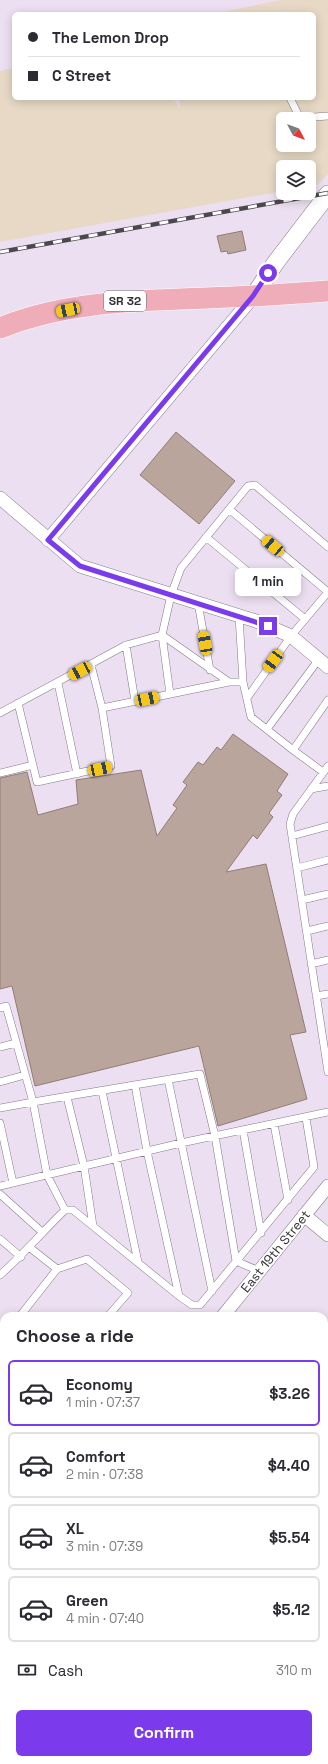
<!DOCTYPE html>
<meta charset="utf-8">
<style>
body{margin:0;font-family:"Space Grotesk",sans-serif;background:#f7f7f7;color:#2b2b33;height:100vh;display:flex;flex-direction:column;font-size:15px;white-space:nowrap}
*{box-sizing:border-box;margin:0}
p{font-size:13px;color:#7c7c81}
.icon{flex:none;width:22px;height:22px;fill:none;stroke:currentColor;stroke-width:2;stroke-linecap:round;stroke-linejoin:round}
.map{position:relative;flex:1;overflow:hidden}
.details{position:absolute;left:0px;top:1312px;width:328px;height:452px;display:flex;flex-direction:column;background:#fff;border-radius:12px 12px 0 0;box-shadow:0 2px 10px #0003}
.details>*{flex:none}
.hud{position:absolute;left:12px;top:12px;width:304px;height:88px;border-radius:6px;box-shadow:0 2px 10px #0003;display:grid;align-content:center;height:88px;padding:0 16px;background:#fff}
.needle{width:26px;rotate:131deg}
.controls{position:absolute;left:276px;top:112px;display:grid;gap:8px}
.controls a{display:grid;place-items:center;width:40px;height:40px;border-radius:6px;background:#fff;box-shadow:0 2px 10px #0003;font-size:20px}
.end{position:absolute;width:18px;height:18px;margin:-9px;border:5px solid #7c3aed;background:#fff;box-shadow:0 0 0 2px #fff}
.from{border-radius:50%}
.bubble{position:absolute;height:28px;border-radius:6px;background:#fff;box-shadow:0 2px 10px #0003;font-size:13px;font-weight:700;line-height:28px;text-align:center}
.car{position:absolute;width:12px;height:24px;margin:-12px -6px;border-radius:5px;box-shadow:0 0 3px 1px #0007;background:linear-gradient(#f5c518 24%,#345 0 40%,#f5c518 0 76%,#345 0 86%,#f5c518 0)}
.hud b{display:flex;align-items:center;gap:14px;height:38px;font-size:15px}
.hud b+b{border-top:1px solid #e1e1e2}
.hud i{width:10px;height:10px;background:#2b2b33}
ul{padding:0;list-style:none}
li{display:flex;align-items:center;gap:12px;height:66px;margin:0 8px 6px;padding:0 8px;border:2px solid #e1e1e2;border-radius:6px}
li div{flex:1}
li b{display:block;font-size:15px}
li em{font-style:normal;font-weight:700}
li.active{border-color:#7c3aed}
li>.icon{width:36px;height:36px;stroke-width:1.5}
h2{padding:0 16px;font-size:18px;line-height:48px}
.pay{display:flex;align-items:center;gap:10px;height:44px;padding:0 16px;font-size:15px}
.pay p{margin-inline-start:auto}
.button{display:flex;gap:8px;margin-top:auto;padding:8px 16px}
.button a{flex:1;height:46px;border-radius:6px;background:#7c3aed;color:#fff;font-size:16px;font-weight:700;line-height:46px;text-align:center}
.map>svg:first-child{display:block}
.industrial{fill:#e7d9c5;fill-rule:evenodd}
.building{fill:#baa59d;stroke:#917d75}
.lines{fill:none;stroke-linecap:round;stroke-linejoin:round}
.service-casing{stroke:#857a8a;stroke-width:8}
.minor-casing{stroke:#857a8a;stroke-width:14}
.tertiary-casing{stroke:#857a8a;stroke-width:18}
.primary-casing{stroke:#fff;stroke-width:22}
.service{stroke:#fff;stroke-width:7}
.minor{stroke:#fff;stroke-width:13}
.tertiary{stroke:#fff;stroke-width:17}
.primary{stroke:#eeadb8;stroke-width:21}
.rail-casing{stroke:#4d474f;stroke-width:4.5}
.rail{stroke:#fff;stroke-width:3;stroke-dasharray:9;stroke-linecap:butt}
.route{stroke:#7c3aed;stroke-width:5}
.labels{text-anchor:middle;stroke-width:3.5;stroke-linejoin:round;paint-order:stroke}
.shield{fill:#fff;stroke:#726e73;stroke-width:1}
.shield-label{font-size:12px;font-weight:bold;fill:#353037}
.street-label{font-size:13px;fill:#353037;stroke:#fff}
</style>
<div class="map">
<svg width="328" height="1764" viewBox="0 0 328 1764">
<rect width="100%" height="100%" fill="#ecdff1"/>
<!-- industrial -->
<path class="industrial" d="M281,0H328V174L318,184L309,186V167H283V191L0,242V71L14,68V98H172L180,108L179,98H314V14H213ZM283,119H309V145H283Z"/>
<!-- building -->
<path class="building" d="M242,231L246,250L228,254L227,251L221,252L217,236Z
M176,432L235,481L199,524L140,475Z
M233,734L288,774L277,791L282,795L269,813L273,817L257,839L253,835L226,872L266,864L306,1032L290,1035L307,1099L218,1126L199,1046L35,1086L12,986L0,989V778L27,772L38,815L78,804L76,780L141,770L157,836L177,808L173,805L187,785L183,782L198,762L203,765L217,747L221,750Z"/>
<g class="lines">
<!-- service casing -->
<g class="service-casing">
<path id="service" d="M290,98L300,118L328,116
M229,509L328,592
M206,537L305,619
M198,603L210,670
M239,616L243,682
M162,635L229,682
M162,635L170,694
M126,645L135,701
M91,665L102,708
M58,683L77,774
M247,698L291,636L328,592
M18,703L37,782L111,766L102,708L229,682H243L251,717L293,750
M0,713L126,645L162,635L171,595L181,568L248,486L255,485L328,547
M267,729L319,659
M328,766L293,814L290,824L328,1072
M323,772L293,750L328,700
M0,773L33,765
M311,789L328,786
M292,836L328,826
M297,868L328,860
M302,900L328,894
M307,931L328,926
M311,964L328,960
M316,996L328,994
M0,1008L6,1006L33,1102L200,1074L215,1136L236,1261L259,1271
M0,1047L16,1043
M168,1079L212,1291
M0,1082L25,1075
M135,1085L147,1151L179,1296
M102,1091L138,1262
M67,1097L84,1166L93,1226
M0,1108L33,1102L47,1175L65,1210
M0,1123L13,1183
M274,1124L288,1200
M243,1130L261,1233
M0,1186L181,1143L328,1112
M0,1194L42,1232
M0,1239L21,1257
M57,1269L87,1259L128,1293L108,1316
M0,1275C23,1255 43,1231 65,1210H73L179,1296L192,1305H200L314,1167L306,1118
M20,1316L57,1269L29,1247
M324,1337L328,1333
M0,1340L4,1335
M0,1403L4,1407
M324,1436L328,1431
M0,1443L4,1438
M324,1557L328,1560
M0,1564L4,1568
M0,1593L4,1588
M324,1599L328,1594
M324,1648L328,1651
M0,1650L4,1645
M324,1682L328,1677
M0,1704L4,1700
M0,1756L4,1751
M104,1760L108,1764
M230,1760L235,1764
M42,1764L45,1760
M93,1764L97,1760
M156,1764L160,1760
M267,1764L271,1760"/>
</g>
<!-- minor casing -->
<g class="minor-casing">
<path id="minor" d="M0,498L80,566L256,621L291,636L328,667
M48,540L253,297
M304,1215L328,1235
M223,1316L328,1186"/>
</g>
<!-- tertiary casing -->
<g class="tertiary-casing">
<path id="tertiary" d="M253,297L276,262L328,194
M324,1488L328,1483"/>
</g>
<!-- primary casing -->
<g class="primary-casing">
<path id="primary" d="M0,328C66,301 137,301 207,298C247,297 288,294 328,291
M0,1479L4,1483
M324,1754L328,1757"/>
</g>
<!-- service -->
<use href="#service" class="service"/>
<!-- minor -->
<use href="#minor" class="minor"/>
<!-- tertiary -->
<use href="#tertiary" class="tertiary"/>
<!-- primary -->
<use href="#primary" class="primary"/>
<!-- rail casing -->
<g class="rail-casing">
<path id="rail" d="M0,252L328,193"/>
</g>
<!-- rail -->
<use href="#rail" class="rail"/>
</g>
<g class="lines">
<!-- route -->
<path class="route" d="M268,626L80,566L48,540L253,296L268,273"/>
</g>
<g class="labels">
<!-- shield labels -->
<rect class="shield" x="104" y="291" width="42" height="20" rx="3"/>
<g class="shield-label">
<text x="125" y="305">SR 32</text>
</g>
<!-- street labels -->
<g class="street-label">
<text transform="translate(275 1251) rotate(-51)" y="5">East 19th Street</text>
</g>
</g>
</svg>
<div class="controls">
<a><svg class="needle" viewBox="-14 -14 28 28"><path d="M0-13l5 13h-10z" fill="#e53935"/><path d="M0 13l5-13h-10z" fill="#7c7c81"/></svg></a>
<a><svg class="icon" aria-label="layers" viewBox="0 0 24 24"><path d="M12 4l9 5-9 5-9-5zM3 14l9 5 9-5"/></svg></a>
</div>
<i class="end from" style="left:268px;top:273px"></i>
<i class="end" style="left:268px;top:626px"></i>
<div class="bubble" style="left:235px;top:568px;width:66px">1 min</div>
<i class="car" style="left:68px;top:310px;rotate:258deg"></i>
<i class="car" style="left:273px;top:546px;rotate:310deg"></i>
<i class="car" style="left:205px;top:643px;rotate:350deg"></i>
<i class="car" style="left:273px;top:661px;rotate:216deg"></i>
<i class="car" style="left:80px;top:671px;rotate:242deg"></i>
<i class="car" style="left:147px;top:699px;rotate:78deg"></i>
<i class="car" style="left:100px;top:769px;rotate:78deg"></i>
<div class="hud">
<b><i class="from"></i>The Lemon Drop</b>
<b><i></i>C Street</b>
</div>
<section class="details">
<h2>Choose a ride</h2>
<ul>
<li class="active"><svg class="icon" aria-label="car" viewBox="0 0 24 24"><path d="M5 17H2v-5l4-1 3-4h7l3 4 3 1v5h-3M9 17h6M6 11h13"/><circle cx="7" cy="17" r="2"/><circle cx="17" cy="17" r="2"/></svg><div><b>Economy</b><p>1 min · 07:37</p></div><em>$3.26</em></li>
<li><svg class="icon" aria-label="car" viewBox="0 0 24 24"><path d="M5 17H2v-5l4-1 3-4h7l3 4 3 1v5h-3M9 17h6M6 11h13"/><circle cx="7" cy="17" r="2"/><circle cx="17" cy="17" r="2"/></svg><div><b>Comfort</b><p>2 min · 07:38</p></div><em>$4.40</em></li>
<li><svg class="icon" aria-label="car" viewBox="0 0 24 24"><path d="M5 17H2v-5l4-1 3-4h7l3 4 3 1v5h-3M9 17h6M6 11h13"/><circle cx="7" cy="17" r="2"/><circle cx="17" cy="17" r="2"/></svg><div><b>XL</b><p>3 min · 07:39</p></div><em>$5.54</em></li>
<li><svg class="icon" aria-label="car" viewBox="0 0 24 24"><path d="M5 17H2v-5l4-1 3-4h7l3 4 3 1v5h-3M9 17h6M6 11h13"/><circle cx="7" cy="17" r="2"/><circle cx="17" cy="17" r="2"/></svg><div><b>Green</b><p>4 min · 07:40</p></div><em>$5.12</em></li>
</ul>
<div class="pay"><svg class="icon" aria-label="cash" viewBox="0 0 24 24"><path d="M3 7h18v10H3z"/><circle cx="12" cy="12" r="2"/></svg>Cash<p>310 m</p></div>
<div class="button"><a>Confirm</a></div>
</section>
</div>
